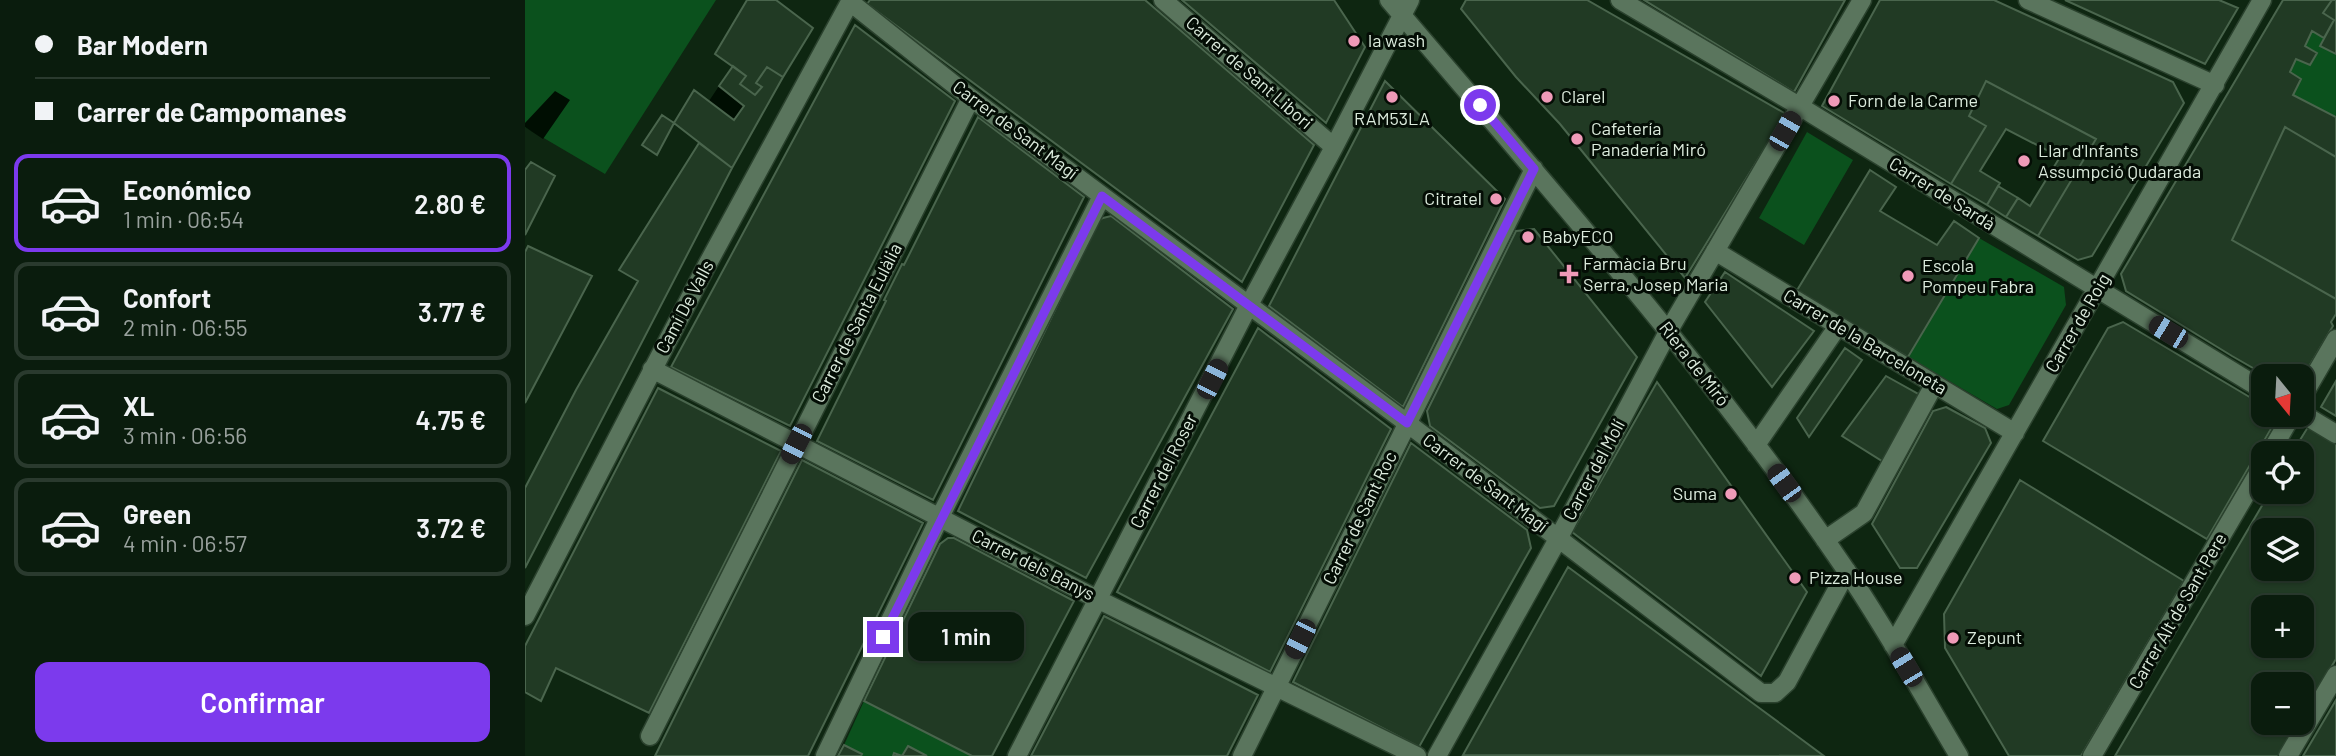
<!DOCTYPE html>
<html lang="es">
<meta charset="utf-8">
<style>
body{margin:0;font-family:Barlow,sans-serif;background:#18291b;color:#f1f3f6;height:100vh;display:flex;flex-direction:column;font-size:26px;white-space:nowrap}
*{box-sizing:border-box;margin:0}
p{font-size:23px;color:#99a19d}
.icon{flex:none;width:38px;height:38px;fill:none;stroke:currentColor;stroke-width:2;stroke-linecap:round;stroke-linejoin:round}
.map{position:relative;flex:1;overflow:hidden}
.side{display:flex;flex-direction:column;background:#0a1c0d;width:525px}
.side>*{flex:none}
.guide{display:grid;align-content:center;height:154px;padding:0 35px;background:#0a1c0d}
.needle{width:46px;rotate:162deg}
.fabs{position:absolute;left:1726px;top:364px;display:grid;gap:14px}
.fabs a{display:grid;place-items:center;width:63px;height:63px;border-radius:14px;background:#0a1c0d;box-shadow:0 2px 5px #0004,0 0 0 2px #2a3a2e;font-size:35px}
.end{position:absolute;width:32px;height:32px;margin:-16px;border:9px solid #7c3aed;background:#fff;box-shadow:0 0 0 4px #fff}
.from{border-radius:50%}
.bubble{position:absolute;height:49px;border-radius:14px;background:#0a1c0d;box-shadow:0 2px 5px #0004,0 0 0 2px #2a3a2e;font-size:23px;font-weight:600;line-height:49px;text-align:center}
.car{position:absolute;width:21px;height:42px;margin:-21px -10px;border-radius:9px;box-shadow:0 0 5px 2px #0007;background:linear-gradient(#222 24%,#8ab4d8 0 40%,#222 0 76%,#8ab4d8 0 86%,#222 0)}
.guide b{display:flex;align-items:center;gap:24px;height:66px;font-size:26px}
.guide b+b{border-top:2px solid #2a3a2e}
.guide i{width:18px;height:18px;background:#f1f3f6}
ul{padding:0;list-style:none}
li{display:flex;align-items:center;gap:21px;height:98px;margin:0 14px 10px;padding:0 21px;border:4px solid #2a3a2e;border-radius:14px}
li div{flex:1}
li b{display:block;font-size:26px}
li em{font-style:normal;font-weight:600}
li.on{border-color:#7c3aed}
li>.icon{width:63px;height:63px;stroke-width:1.5}
.primary-button{display:flex;gap:14px;margin-top:auto;padding:14px 35px}
.primary-button a{flex:1;height:80px;border-radius:14px;background:#7c3aed;color:#fff;font-size:28px;font-weight:600;line-height:80px;text-align:center}
main{display:flex;flex:1;min-height:0}
.map>svg:first-child{display:block}
.green{fill:#0b511d}
.water{fill:#000e02}
.building{fill:#213a24;stroke:#4a654d;stroke-width:2;fill-rule:evenodd}
.lines{fill:none;stroke-linecap:round;stroke-linejoin:round}
.minor-casing{stroke:#2b422e;stroke-width:21}
.minor{stroke:#5a755d;stroke-width:18}
.route{stroke:#7c3aed;stroke-width:9}
.poi-dot{fill:#ef9ab8;stroke:#040d05;stroke-width:2.5}
.labels{text-anchor:middle;stroke-width:6;stroke-linejoin:round;paint-order:stroke}
.poi-label{font-size:18px;fill:#dcebdd;stroke:#040d05;text-anchor:start}
.street-label{font-size:18px;fill:#dcebdd;stroke:#040d05}
</style>
<main>
<section class="side">
<div class="guide">
<b><i class="from"></i>Bar Modern</b>
<b><i></i>Carrer de Campomanes</b>
</div>
<ul>
<li class="on"><svg class="icon" aria-label="car" viewBox="0 0 24 24"><path d="M5 17H2v-5l4-1 3-4h7l3 4 3 1v5h-3M9 17h6M6 11h13"/><circle cx="7" cy="17" r="2"/><circle cx="17" cy="17" r="2"/></svg><div><b>Económico</b><p>1 min · 06:54</p></div><em>2.80 €</em></li>
<li><svg class="icon" aria-label="car" viewBox="0 0 24 24"><path d="M5 17H2v-5l4-1 3-4h7l3 4 3 1v5h-3M9 17h6M6 11h13"/><circle cx="7" cy="17" r="2"/><circle cx="17" cy="17" r="2"/></svg><div><b>Confort</b><p>2 min · 06:55</p></div><em>3.77 €</em></li>
<li><svg class="icon" aria-label="car" viewBox="0 0 24 24"><path d="M5 17H2v-5l4-1 3-4h7l3 4 3 1v5h-3M9 17h6M6 11h13"/><circle cx="7" cy="17" r="2"/><circle cx="17" cy="17" r="2"/></svg><div><b>XL</b><p>3 min · 06:56</p></div><em>4.75 €</em></li>
<li><svg class="icon" aria-label="car" viewBox="0 0 24 24"><path d="M5 17H2v-5l4-1 3-4h7l3 4 3 1v5h-3M9 17h6M6 11h13"/><circle cx="7" cy="17" r="2"/><circle cx="17" cy="17" r="2"/></svg><div><b>Green</b><p>4 min · 06:57</p></div><em>3.72 €</em></li>
</ul>
<div class="primary-button"><a>Confirmar</a></div>
</section>
<div class="map">
<svg width="1811" height="756" viewBox="0 0 1811 756">
<rect width="100%" height="100%" fill="#0e2611"/>
<!-- green -->
<path class="green" d="M0,0H191L80,174L0,127Z
M1787,31L1799,38L1795,46L1811,54V117L1768,95L1776,79L1765,72L1771,59L1791,53L1780,46Z
M1282,132L1328,160L1279,245L1234,218Z
M1454,238L1539,287L1541,305L1484,405L1472,409L1383,357Z
M339,701L447,756H402L383,746L377,756L369,753L368,756H336L337,754L319,745Z"/>
<!-- water -->
<path class="water" d="M194,86L219,106L209,120L184,101Z
M30,91L45,100L18,139L0,127V123Z"/>
<!-- building -->
<path class="building" d="M222,0H251L288,28L258,77L242,67L231,83L237,87L230,95L215,84L221,76L190,54Z
M345,0H620L789,145L717,282L342,4Z
M657,0H809L840,47L801,123Z
M941,0H1062L1261,114L1160,278L1035,124L991,77L936,9Z
M1119,0H1320L1269,92Z
M1355,0H1469L1648,82L1659,103L1567,256L1553,260L1513,236L1571,139L1461,81L1444,116L1461,126L1426,184L1297,106Z
M1540,0H1694L1713,8L1680,64Z
M1758,0H1807L1798,13L1809,20L1799,38L1787,31L1780,46L1792,53L1785,65L1771,59L1765,72L1776,79L1768,95L1811,117V157L1760,127L1707,240L1811,299V314L1806,322L1808,326L1776,380V376H1742L1707,356L1601,291L1596,274Z
M1807,0H1811V54L1795,46L1809,20L1798,13Z
M330,25L430,101L265,426L146,367Z
M208,66L221,76L215,84L230,95L237,87L231,83L242,67L258,77L207,168L149,123L169,90L209,120L219,106L194,86Z
M860,81L980,199L878,407L744,306Z
M1461,81L1571,139L1513,236L1481,217L1493,198L1505,206L1535,157L1481,129L1455,171L1475,183L1462,205L1426,184L1461,126L1444,116Z
M137,115L149,123L132,155L117,145Z
M453,117L559,197L408,500L292,441L361,301L359,300L377,264L379,265Z
M1760,127L1811,157V299L1707,240Z
M174,143L207,168L0,568V488L51,390L113,281L94,270Z
M6,162L30,176L0,235V170Z
M1345,170L1371,187L1355,211L1412,245L1429,221L1454,238L1383,357L1271,292Z
M1473,186L1493,198L1481,217L1462,205Z
M586,216L708,309L561,578L433,511L573,221L578,218Z
M1009,229L1112,357L1029,506L1015,508L905,426L902,411L991,231Z
M3,246L67,276L0,403V252Z
M1200,272L1289,331L1247,387L1180,302Z
M1598,322L1738,405V415H1754L1682,539L1518,441L1583,328Z
M733,328L866,429L745,672L592,592Z
M1320,348L1337,360L1284,437L1272,418Z
M1361,376L1395,395L1357,461L1317,436Z
M1811,381V416L1796,407Z
M1132,382L1282,592L1236,676L1047,532Z
M133,388L256,451L124,713L31,668L16,701L0,692V646Z
M1421,407L1460,428L1466,443L1392,568H1375L1347,524L1408,411Z
M1783,427L1811,444V659L1776,718V684H1738V723H1773L1754,756H1590L1745,492H1776V453H1767ZM1738,530H1776V569H1738ZM1738,607H1776V646H1738Z
M886,443L1002,530L1006,548L894,747L768,682Z
M277,460L398,523L283,756H130Z
M1495,480L1659,581L1556,756H1484L1420,648L1419,614Z
M423,538H429L549,601L467,756H447L339,701L415,544Z
M1043,567L1237,710L1299,756L938,755Z
M579,616L733,695L702,756H506Z
M1811,700V756H1778Z
M319,745L337,754L336,756H313Z
M383,746L402,756H368L369,753L377,756Z"/>
<g class="lines">
<!-- minor casing -->
<g class="minor-casing">
<path id="minor" d="M638,0L809,147
M864,0C1022,186 1184,368 1321,570C1362,630 1397,694 1434,756
M1095,0L1274,106L1738,390
M1503,0L1690,85
M325,2L446,98L882,423L1236,693H1250L1262,682L1322,571
M1190,251L1490,433
M127,369L574,600L892,756
M1776,399L1811,339
M1776,413L1811,434
M1231,445L1313,326
M1745,453L1767,415
M1300,540L1339,513L1409,385
M0,616L182,265L326,0
M1368,645L1737,0
M125,736L446,98
M300,756L415,517L577,196
M492,756L724,305L809,147L885,0
M717,756L1009,169
M912,756L1033,539L1144,330L1337,0
M1567,756L1738,465
M1763,756L1811,675"/>
</g>
<!-- minor -->
<use href="#minor" class="minor"/>
</g>
<g class="lines">
<!-- route -->
<path class="route" d="M358,637L577,196L882,423L1009,169L955,105"/>
</g>
<!-- markers -->
<g class="poi-dot">
<circle cx="829" cy="41" r="7"/>
<circle cx="867" cy="97" r="7"/>
<circle cx="1022" cy="97" r="7"/>
<circle cx="1309" cy="101" r="7"/>
<circle cx="1052" cy="139" r="7"/>
<circle cx="1499" cy="161" r="7"/>
<circle cx="971" cy="199" r="7"/>
<circle cx="1003" cy="237" r="7"/>
<path d="M1040.5 263.5h7v7h7v7h-7v7h-7v-7h-7v-7h7z"/>
<circle cx="1383" cy="276" r="7"/>
<circle cx="1206" cy="494" r="7"/>
<circle cx="1270" cy="578" r="7"/>
<circle cx="1428" cy="638" r="7"/>
</g>
<g class="labels">
<!-- poi labels -->
<g class="poi-label">
<text x="843" y="47">la wash</text>
<text x="1036" y="103">Clarel</text>
<text x="1323" y="107">Forn de la Carme</text>
<text x="867" y="125" text-anchor="middle">RAM53LA</text>
<text x="1066" y="135">Cafetería<tspan x="1066" dy="21">Panadería Miró</tspan></text>
<text x="1513" y="157">Llar d'Infants<tspan x="1513" dy="21">Assumpció Qudarada</tspan></text>
<text x="957" y="205" text-anchor="end">Citratel</text>
<text x="1017" y="243">BabyECO</text>
<text x="1058" y="270">Farmàcia Bru<tspan x="1058" dy="21">Serra, Josep Maria</tspan></text>
<text x="1397" y="272">Escola<tspan x="1397" dy="21">Pompeu Fabra</tspan></text>
<text x="1192" y="500" text-anchor="end">Suma</text>
<text x="1284" y="584">Pizza House</text>
<text x="1442" y="644">Zepunt</text>
</g>
<!-- street labels -->
<g class="street-label">
<text transform="translate(724 73) rotate(41)" y="6">Carrer de Sant Libori</text>
<text transform="translate(490 130) rotate(37)" y="6">Carrer de Sant Magí</text>
<text transform="translate(1417 194) rotate(32)" y="6">Carrer de Sardà</text>
<text transform="translate(160 307) rotate(-62)" y="6">Camí De Valls</text>
<text transform="translate(332 323) rotate(-63)" y="6">Carrer de Santa Eulàlia</text>
<text transform="translate(1553 323) rotate(-60)" y="6">Carrer de Roig</text>
<text transform="translate(1340 342) rotate(31)" y="6">Carrer de la Barceloneta</text>
<text transform="translate(1169 364) rotate(52)" y="6">Riera de Miró</text>
<text transform="translate(1069 470) rotate(-62)" y="6">Carrer del Molí</text>
<text transform="translate(639 471) rotate(-63)" y="6">Carrer del Roser</text>
<text transform="translate(960 483) rotate(37)" y="6">Carrer de Sant Magí</text>
<text transform="translate(835 518) rotate(-64)" y="6">Carrer de Sant Roc</text>
<text transform="translate(508 565) rotate(27)" y="6">Carrer dels Banys</text>
<text transform="translate(1653 611) rotate(-60)" y="6">Carrer Alt de Sant Pere</text>
</g>
</g>
</svg>
<div class="fabs">
<a><svg class="needle" viewBox="-14 -14 28 28"><path d="M0-13l5 13h-10z" fill="#e53935"/><path d="M0 13l5-13h-10z" fill="#99a19d"/></svg></a>
<a><svg class="icon" aria-label="locate" viewBox="0 0 24 24"><circle cx="12" cy="12" r="6"/><path d="M12 2v4M12 18v4M2 12h4M18 12h4"/></svg></a>
<a><svg class="icon" aria-label="layers" viewBox="0 0 24 24"><path d="M12 4l9 5-9 5-9-5zM3 14l9 5 9-5"/></svg></a>
<a>+</a>
<a>−</a>
</div>
<i class="end from" style="left:955px;top:105px"></i>
<i class="end" style="left:358px;top:637px"></i>
<div class="bubble" style="left:383px;top:612px;width:116px">1 min</div>
<i class="car" style="left:1260px;top:131px;rotate:30deg"></i>
<i class="car" style="left:1643px;top:332px;rotate:301deg"></i>
<i class="car" style="left:687px;top:379px;rotate:27deg"></i>
<i class="car" style="left:271px;top:444px;rotate:207deg"></i>
<i class="car" style="left:1259px;top:483px;rotate:324deg"></i>
<i class="car" style="left:775px;top:639px;rotate:206deg"></i>
<i class="car" style="left:1381px;top:667px;rotate:329deg"></i>
</div>
</main>
